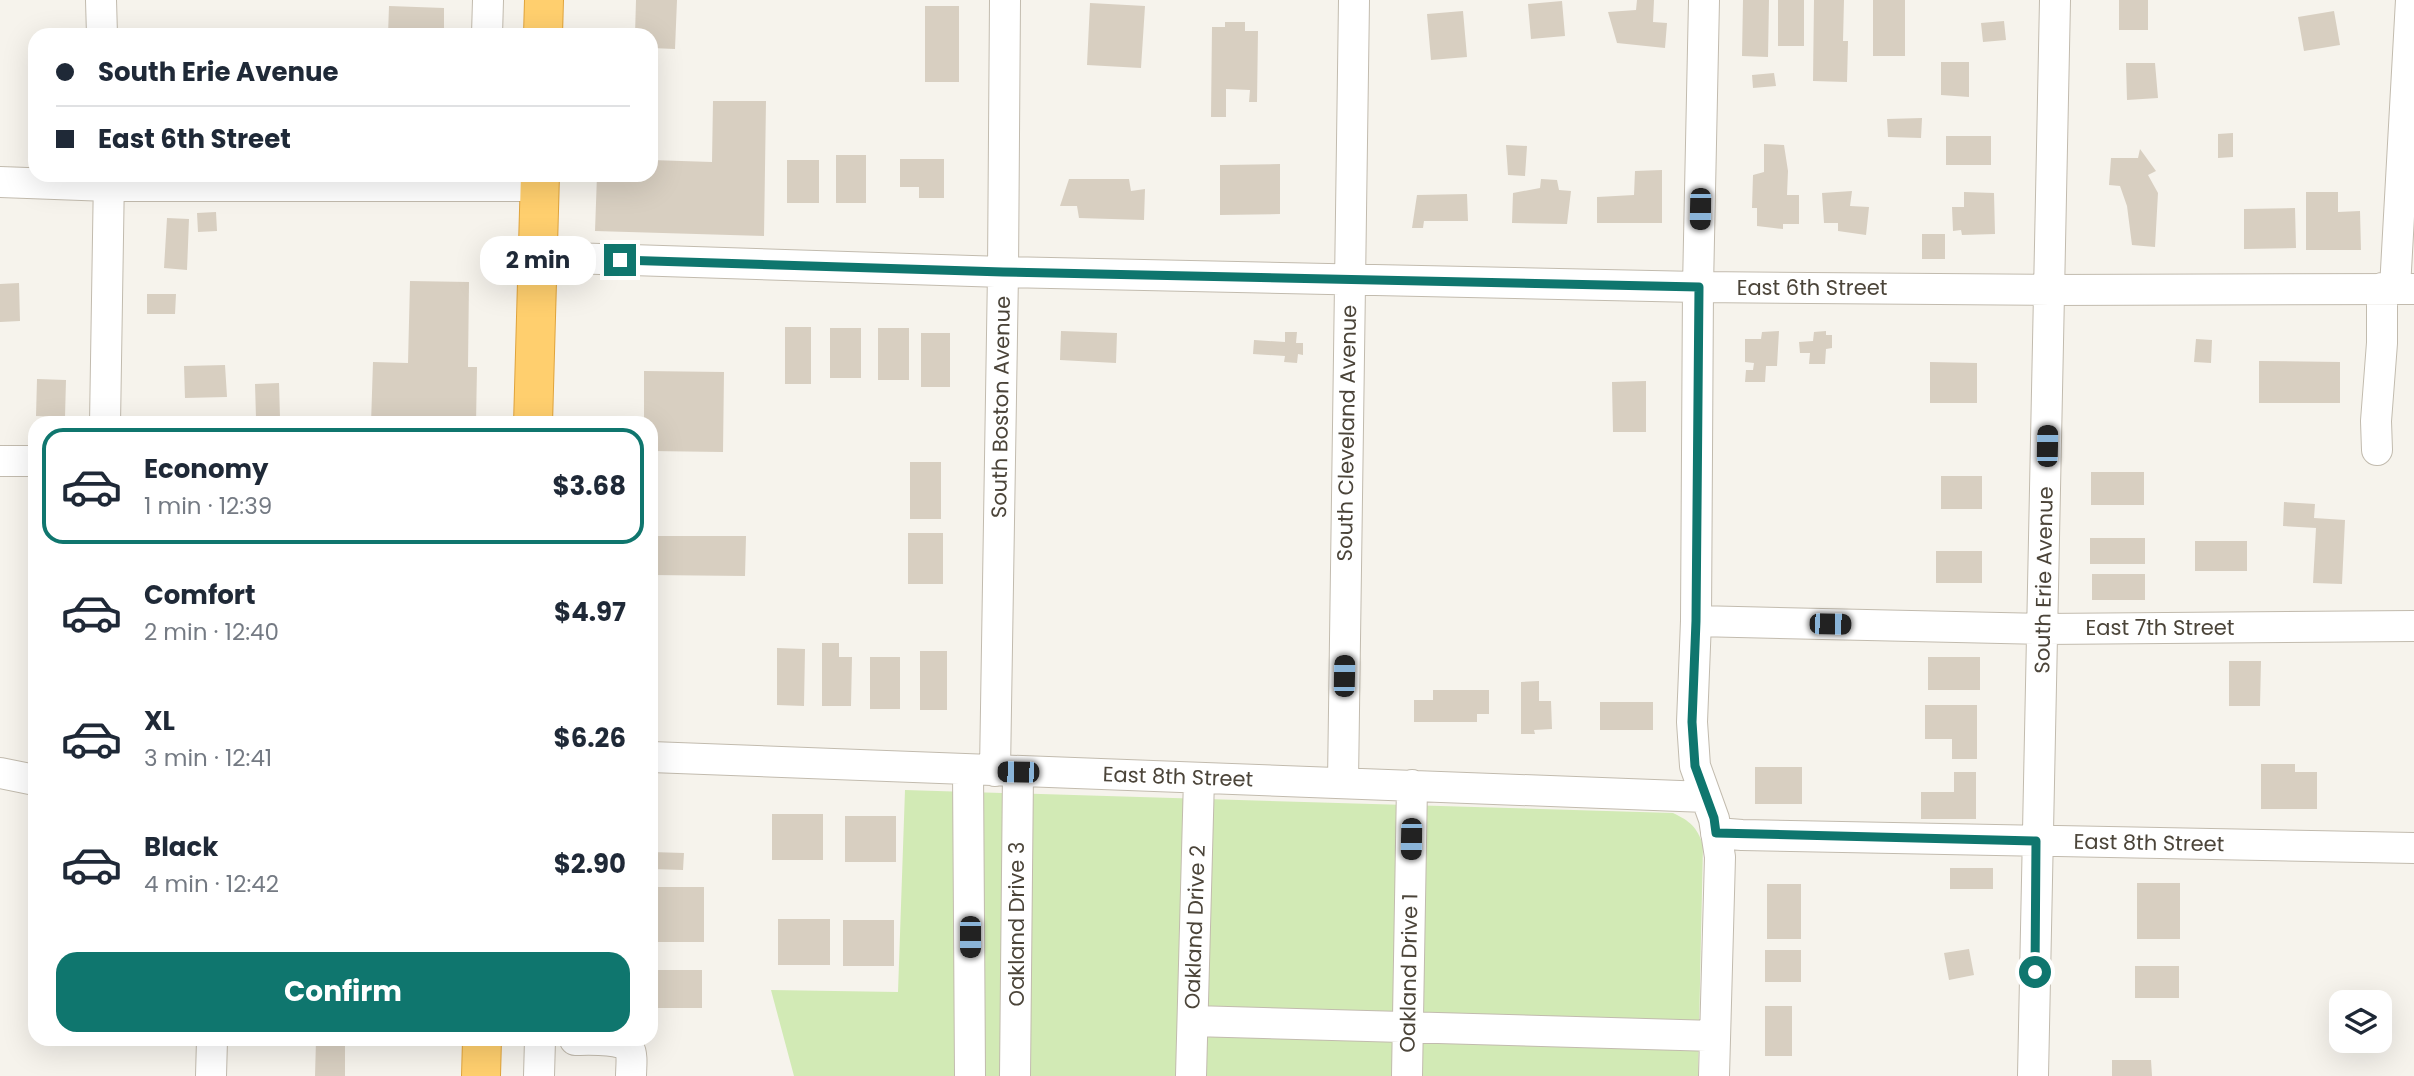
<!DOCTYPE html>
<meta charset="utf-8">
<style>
body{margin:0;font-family:Poppins,sans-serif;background:#f2f2f3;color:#1f2937;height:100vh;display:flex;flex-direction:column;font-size:26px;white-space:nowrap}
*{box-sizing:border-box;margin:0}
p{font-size:23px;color:#747a83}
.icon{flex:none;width:38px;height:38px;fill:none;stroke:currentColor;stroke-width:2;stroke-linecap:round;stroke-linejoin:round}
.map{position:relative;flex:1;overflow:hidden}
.drawer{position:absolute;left:28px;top:416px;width:630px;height:630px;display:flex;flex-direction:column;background:#fff;border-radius:21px;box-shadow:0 7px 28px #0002}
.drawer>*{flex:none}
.banner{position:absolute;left:28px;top:28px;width:630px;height:154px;border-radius:21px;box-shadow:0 7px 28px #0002;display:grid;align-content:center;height:154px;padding:0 28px;background:#fff}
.fabs{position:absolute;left:2329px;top:990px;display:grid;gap:14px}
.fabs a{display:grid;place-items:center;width:63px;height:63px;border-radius:14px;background:#fff;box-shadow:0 7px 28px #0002;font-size:35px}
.end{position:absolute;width:32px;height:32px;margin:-16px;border:9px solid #0f766e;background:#fff;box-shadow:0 0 0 4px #fff}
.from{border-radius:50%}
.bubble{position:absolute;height:49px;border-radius:21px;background:#fff;box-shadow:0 7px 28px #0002;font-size:23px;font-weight:700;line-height:49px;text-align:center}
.car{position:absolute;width:21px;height:42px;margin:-21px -10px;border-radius:9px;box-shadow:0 0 5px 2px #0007;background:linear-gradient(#222 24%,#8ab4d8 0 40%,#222 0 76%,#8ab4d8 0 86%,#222 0)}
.banner b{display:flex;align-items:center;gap:24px;height:66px;font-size:26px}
.banner b+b{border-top:2px solid #e0e1e3}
.banner i{width:18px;height:18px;background:#1f2937}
ul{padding:12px 0 0;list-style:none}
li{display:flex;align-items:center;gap:21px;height:116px;margin:0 14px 10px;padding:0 14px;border:4px solid transparent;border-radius:21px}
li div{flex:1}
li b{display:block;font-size:26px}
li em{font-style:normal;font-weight:700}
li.active{border-color:#0f766e}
li>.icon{width:63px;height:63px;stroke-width:1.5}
.action{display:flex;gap:14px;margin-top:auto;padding:14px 28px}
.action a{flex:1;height:80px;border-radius:21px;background:#0f766e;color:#fff;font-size:28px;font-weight:700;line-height:80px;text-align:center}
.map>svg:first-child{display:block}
.green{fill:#d2eab5}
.building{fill:#d8cfc1}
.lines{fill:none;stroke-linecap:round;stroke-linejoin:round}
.minor-casing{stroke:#c2bbae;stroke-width:32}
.highway-casing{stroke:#e0a43c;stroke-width:40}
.minor{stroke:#fff;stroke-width:30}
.highway{stroke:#ffcf6e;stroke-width:38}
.route{stroke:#0f766e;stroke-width:9}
.labels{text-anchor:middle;stroke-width:5;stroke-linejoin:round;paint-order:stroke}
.street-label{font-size:21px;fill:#4b4439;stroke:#fff}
</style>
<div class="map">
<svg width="2414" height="1076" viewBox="0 0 2414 1076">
<rect width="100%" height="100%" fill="#f6f3ec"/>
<!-- green -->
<path class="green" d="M905,790L1673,813C1690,821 1697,827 1703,845L1698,1076H794L771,990L898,992Z"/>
<!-- building -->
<path class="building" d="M636,0H677L675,49L651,48V35H635Z
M1637,0H1654L1653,22L1667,23L1665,48L1617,43L1608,12L1636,10Z
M1743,0H1769L1768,57L1742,56Z
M1778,0H1804V46H1778Z
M1814,0H1844L1843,41H1848L1847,82L1813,81Z
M1873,0H1905V56H1873Z
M2119,0H2148V30H2119Z
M1562,1L1565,36L1531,39L1528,4Z
M1090,3L1145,6L1141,68L1087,65Z
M389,6L444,8V35H388Z
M925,6H959V82H925Z
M1463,11L1467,57L1431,60L1427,14Z
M2334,11L2340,45L2304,51L2298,17Z
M2004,21L2006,40L1983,42L1981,23Z
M1225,22H1245V31H1258L1257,102H1249L1250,90L1226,89V117H1211L1212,27H1225Z
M1941,62H1969V97L1941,95Z
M2126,63H2155L2158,98L2127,100Z
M1774,73L1776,86L1753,88L1752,75Z
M713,101H766L764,236L595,231L597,175H651V160L712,162Z
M1922,118L1921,138L1888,137L1887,119Z
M2233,133V157L2218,158V134Z
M1946,136H1991V165H1946Z
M1764,144L1784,145L1788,171L1787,195H1799V224H1783V229L1757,226V208H1752L1753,175L1764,172Z
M1506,145L1527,146L1525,176L1508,175Z
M2140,149L2156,171L2148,175L2158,193L2155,247L2132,245L2127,206L2120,186L2109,185L2111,158H2138Z
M836,155H866V203H836Z
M900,159H944V198H919V187H900Z
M787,160H819V203H787Z
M1280,164V214L1220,215V165Z
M1662,170V223H1597V197L1634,195L1635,171Z
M1069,179H1129L1131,191L1145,189L1144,220L1079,218L1077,206H1060Z
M1541,179L1557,180L1559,190L1571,191L1567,224L1512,223L1513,193L1540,188Z
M1852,191L1850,206L1869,207L1866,235L1838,231V223H1824L1822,193Z
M1964,192L1994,193L1995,234L1962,235L1961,230L1953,231L1952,207H1964Z
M2306,192H2338V212L2360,211L2361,250H2306Z
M1467,194L1468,221H1424L1423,228H1412L1417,195Z
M2295,208L2296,248L2244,249V209Z
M216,212L217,231L198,232L197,213Z
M167,218L189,219L187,270L164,268Z
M1922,234H1945V259H1922Z
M410,281L469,282L468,367H477L476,424H371L373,362L408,363Z
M19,283L20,321L0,322V284Z
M147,294H176L175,314H147Z
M785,327H811V384H785Z
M830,328H861V378H830Z
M878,328H909V380H878Z
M1061,331L1117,333L1116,363L1060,360Z
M1779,331L1777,366H1766L1765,382H1745L1746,370H1753L1754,363L1745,362V339H1761L1762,332Z
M1826,331V335H1832V348L1826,349L1825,364H1809L1810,353H1800L1799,342L1813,341L1814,332Z
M1285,332H1297L1296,343H1303V355L1298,354L1297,363L1284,362L1285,356L1253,354L1254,340L1285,342Z
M921,333H950V387H921Z
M2196,339L2212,340L2211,363L2194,362Z
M2259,361L2340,362V403H2259Z
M1930,362L1977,363V403H1930Z
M225,365L227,397L185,398L184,366Z
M644,371L724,372L723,452L651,451V424H644Z
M37,379L66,380L65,417L36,416Z
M1646,381V432H1613L1612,382Z
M279,383L280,418H256L255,384Z
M910,462H941V519H910Z
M2091,472H2144V505H2091Z
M1941,476H1982V509H1941Z
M2284,502L2315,504L2314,518L2345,520L2342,584L2313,583L2316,528L2283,526Z
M908,533H943V584H908Z
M651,536H746L745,576L651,575Z
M2090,538H2145V564H2090Z
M2195,541H2247V571H2195Z
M1936,551H1982V583H1936Z
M2092,574H2145V600H2092Z
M822,643H839V657H852L851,706H822Z
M777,648L805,649L804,706L777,705Z
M920,651H947V710H920Z
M870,657H900V709H870Z
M1928,657H1980V690H1928Z
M2229,661H2261L2260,706H2229Z
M1539,681V701H1551L1552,729L1534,730L1535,734H1521V682Z
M1433,690H1489V714H1477V722H1414V700H1433Z
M1600,702H1653V730H1600Z
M1925,705H1977V759H1952V739H1925Z
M2261,764H2295V772H2317V809H2261Z
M1755,767H1802V804H1755Z
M1954,772H1976V819H1921V792H1954Z
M772,814H823V860H772Z
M845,816H896V862H845Z
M651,852L684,853L683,870L651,869Z
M1950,868H1993V889H1950Z
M2137,883H2180V939H2137Z
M1767,884H1801V939H1767Z
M651,887H704V942H651Z
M778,919H830V965H778Z
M843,920H894V966H843Z
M1969,949L1974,975L1949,980L1944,953Z
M1765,950H1801V982H1765Z
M2135,966H2179V998H2135Z
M651,970H702V1008H651Z
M1765,1006H1792V1056H1765Z
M316,1040H345V1076H315Z
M2112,1060H2151L2152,1076H2112Z"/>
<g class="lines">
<!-- minor casing -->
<g class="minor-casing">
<path id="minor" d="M101,0L102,35
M1704,0L1698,287L1696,621L1692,722L1695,766L1714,819L1720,857L1714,1076
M487,35L488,0
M0,182L109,186H540
M538,257L1003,272L1698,287L2050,290L2414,289
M2395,288L2411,0
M105,424L109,175
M2377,450L2376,421L2382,343V288
M0,461H35
M1696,621L2043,629L2414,626
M651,757L1706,797
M968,770L970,1076
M995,771L1003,272L1005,0
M0,773L35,780
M1343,782L1354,0
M1716,833L1742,835L2414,848
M1193,1021L1715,1036
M575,1040C586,1040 623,1038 629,1048C633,1055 631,1068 631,1076
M211,1076L212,1040
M539,1076L540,1040
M1015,1076L1018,772
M1191,1076L1199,778
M1407,1076L1412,785
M2033,1076L2055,0"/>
</g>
<!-- highway casing -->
<g class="highway-casing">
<path id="highway" d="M543,35L544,0
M533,424L540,175
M481,1076L482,1040"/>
</g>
<!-- minor -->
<use href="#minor" class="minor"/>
<!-- highway -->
<use href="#highway" class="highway"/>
</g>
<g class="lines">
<!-- route -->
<path class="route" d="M620,260L1003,272L1699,287L1696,621L1692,722L1695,766L1714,818L1716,833L2036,841L2035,972"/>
</g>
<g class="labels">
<!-- street labels -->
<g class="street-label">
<text x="1812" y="295">East 6th Street</text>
<text transform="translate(1001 407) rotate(-89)" y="7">South Boston Avenue</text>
<text transform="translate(1347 433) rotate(-89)" y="7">South Cleveland Avenue</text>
<text transform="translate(2044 580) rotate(-89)" y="7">South Erie Avenue</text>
<text x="2160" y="635">East 7th Street</text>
<text transform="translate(1178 777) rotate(2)" y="7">East 8th Street</text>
<text transform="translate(2149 843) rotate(1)" y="7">East 8th Street</text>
<text transform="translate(1017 924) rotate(-90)" y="7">Oakland Drive 3</text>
<text transform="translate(1195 927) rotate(-88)" y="7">Oakland Drive 2</text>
<text transform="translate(1409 973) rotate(-89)" y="7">Oakland Drive 1</text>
</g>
</g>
</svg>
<div class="fabs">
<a><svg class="icon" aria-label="layers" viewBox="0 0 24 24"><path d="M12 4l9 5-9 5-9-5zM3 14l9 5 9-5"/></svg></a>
</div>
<i class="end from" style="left:2035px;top:972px"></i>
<i class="end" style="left:620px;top:260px"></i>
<div class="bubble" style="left:480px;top:236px;width:116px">2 min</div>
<i class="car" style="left:1700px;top:209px;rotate:181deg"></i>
<i class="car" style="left:2047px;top:446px;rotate:1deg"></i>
<i class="car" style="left:1830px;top:624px;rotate:91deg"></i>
<i class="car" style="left:1344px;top:676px;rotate:1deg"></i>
<i class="car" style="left:1018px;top:772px;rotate:271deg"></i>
<i class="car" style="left:1411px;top:839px;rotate:181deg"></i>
<i class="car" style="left:970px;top:937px;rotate:180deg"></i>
<div class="banner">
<b><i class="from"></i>South Erie Avenue</b>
<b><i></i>East 6th Street</b>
</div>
<section class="drawer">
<ul>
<li class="active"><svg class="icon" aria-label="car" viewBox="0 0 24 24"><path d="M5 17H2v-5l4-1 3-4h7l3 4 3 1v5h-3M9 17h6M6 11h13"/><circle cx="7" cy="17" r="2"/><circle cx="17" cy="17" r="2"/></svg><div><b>Economy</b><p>1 min · 12:39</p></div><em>$3.68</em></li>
<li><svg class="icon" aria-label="car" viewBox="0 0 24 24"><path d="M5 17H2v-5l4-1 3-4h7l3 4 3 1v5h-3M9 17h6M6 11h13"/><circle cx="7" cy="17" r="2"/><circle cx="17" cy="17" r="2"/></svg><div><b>Comfort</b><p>2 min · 12:40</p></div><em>$4.97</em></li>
<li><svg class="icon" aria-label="car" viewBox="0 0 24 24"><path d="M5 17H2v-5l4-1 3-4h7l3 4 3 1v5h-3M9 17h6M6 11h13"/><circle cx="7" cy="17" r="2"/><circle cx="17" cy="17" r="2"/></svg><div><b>XL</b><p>3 min · 12:41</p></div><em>$6.26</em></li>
<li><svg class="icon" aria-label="car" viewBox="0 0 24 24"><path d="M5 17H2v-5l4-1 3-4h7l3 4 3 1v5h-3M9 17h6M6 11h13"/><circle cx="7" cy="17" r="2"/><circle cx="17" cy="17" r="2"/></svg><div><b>Black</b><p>4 min · 12:42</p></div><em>$2.90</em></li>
</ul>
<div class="action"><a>Confirm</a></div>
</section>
</div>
